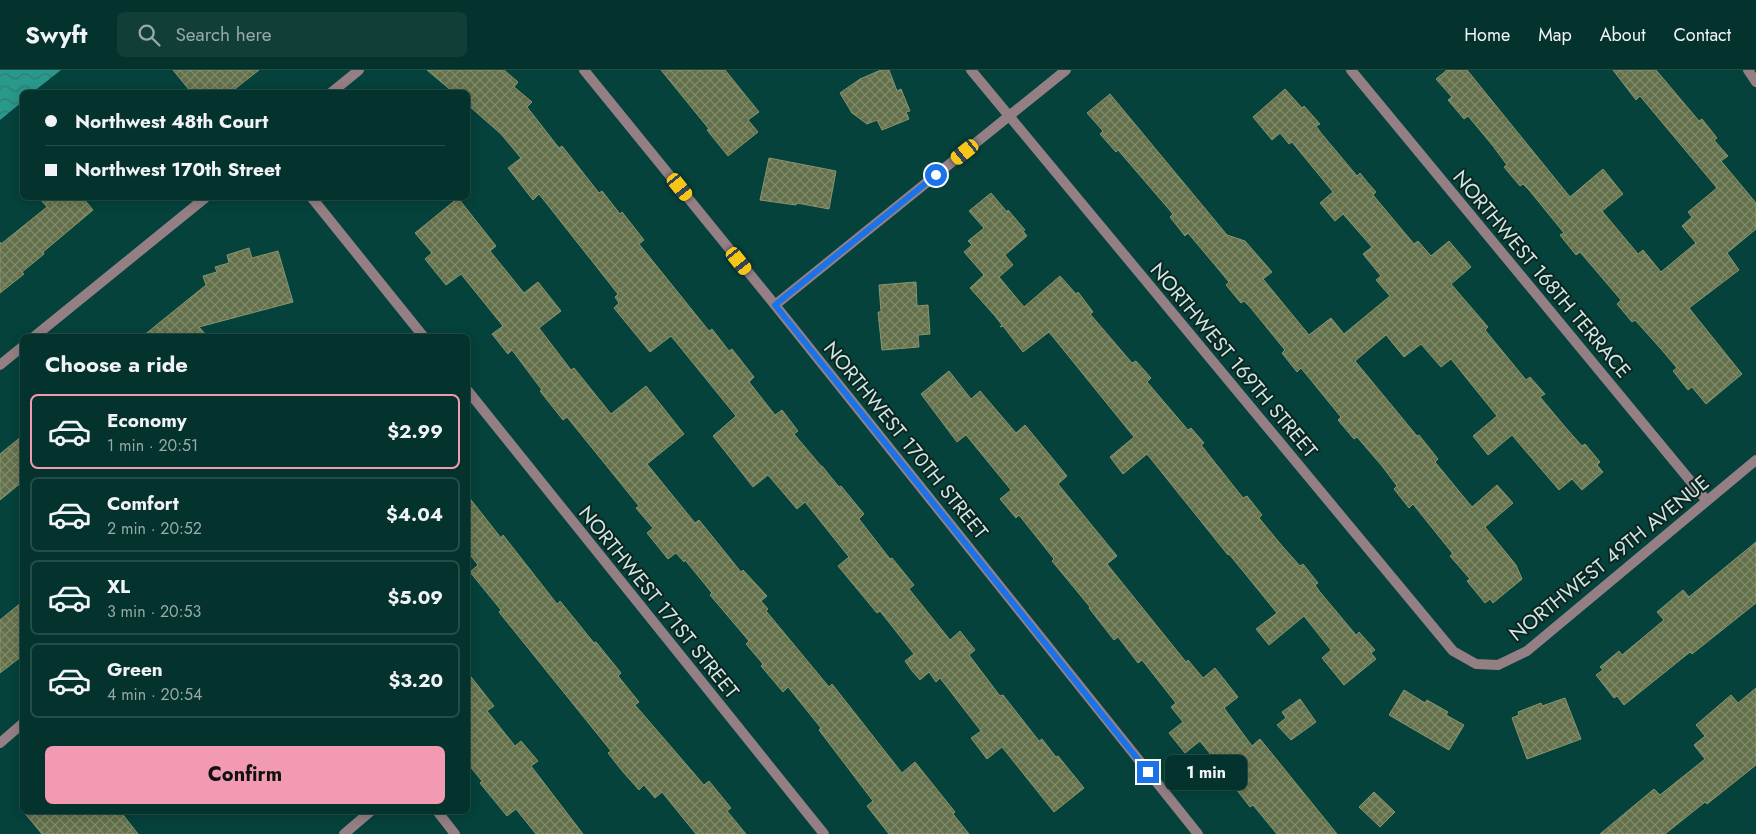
<!DOCTYPE html>
<meta charset="utf-8">
<style>
body{margin:0;font-family:Jost,sans-serif;background:#123e38;color:#f1f3f6;height:100vh;display:flex;flex-direction:column;font-size:19px;white-space:nowrap}
*{box-sizing:border-box;margin:0}
p{font-size:16px;color:#97aaa9}
.icon{flex:none;width:28px;height:28px;fill:none;stroke:currentColor;stroke-width:2;stroke-linecap:round;stroke-linejoin:round}
.map{position:relative;flex:1;overflow:hidden}
.panel{position:absolute;left:20px;top:264px;width:450px;height:480px;display:flex;flex-direction:column;background:#04322c;border-radius:8px;box-shadow:0 2px 12px #0003,0 0 0 1px #254d48}
.panel>*{flex:none}
.top-card{position:absolute;left:20px;top:20px;width:450px;height:110px;border-radius:8px;box-shadow:0 2px 12px #0003,0 0 0 1px #254d48;display:grid;align-content:center;height:110px;padding:0 25px;background:#04322c}
.end{position:absolute;width:22px;height:22px;margin:-11px;border:6px solid #1a73e8;background:#fff;box-shadow:0 0 0 2px #fff}
.from{border-radius:50%}
.bubble{position:absolute;height:35px;border-radius:8px;background:#04322c;box-shadow:0 2px 12px #0003,0 0 0 1px #254d48;font-size:16px;font-weight:700;line-height:35px;text-align:center}
.car{position:absolute;width:15px;height:30px;margin:-15px -8px;border-radius:6px;box-shadow:0 0 4px 1px #0007;background:linear-gradient(#f5c518 24%,#345 0 40%,#f5c518 0 76%,#345 0 86%,#f5c518 0)}
.top-card b{display:flex;align-items:center;gap:18px;height:48px;font-size:19px}
.top-card b+b{border-top:1px solid #254d48}
.top-card i{width:12px;height:12px;background:#f1f3f6}
ul{padding:0;list-style:none}
li{display:flex;align-items:center;gap:15px;height:75px;margin:0 10px 8px;padding:0 15px;border:2px solid #254d48;border-radius:8px}
li div{flex:1}
li b{display:block;font-size:19px}
li em{font-style:normal;font-weight:700}
li.on{border-color:#f19ab1}
li>.icon{width:45px;height:45px;stroke-width:1.5}
h2{padding:0 25px;font-size:22px;line-height:60px}
.cta{display:flex;gap:10px;margin-top:auto;padding:10px 25px}
.cta a{flex:1;height:58px;border-radius:8px;background:#f19ab1;color:#111;font-size:20px;font-weight:700;line-height:58px;text-align:center}
header{display:flex;align-items:center;gap:30px;box-sizing:border-box;height:70px;padding:0 25px;background:#04322c;border-bottom:1px solid #254d48}
header strong{font-size:24px}
nav{display:flex;gap:28px;margin-inline-start:auto;font-size:18px}
.search{width:350px;height:45px;background:#123e38;display:flex;align-items:center;gap:12px;box-sizing:border-box;padding:0 18px;border-radius:8px;color:#97aaa9;font-size:19px}
.map>svg:first-child{display:block}
.water{fill:url(#water-waves)}
.building{fill:url(#building-cross-hatch);stroke:#88946d}
.lines{fill:none;stroke-linecap:round;stroke-linejoin:round}
.minor{stroke:#947f84;stroke-width:10}
.tertiary{stroke:#947f84;stroke-width:10}
.route{stroke:#1a73e8;stroke-width:6}
.labels{text-anchor:middle;stroke-width:4;stroke-linejoin:round;paint-order:stroke}
.street-label{font-size:20px;fill:#cee9e4;stroke:#0e2421}
</style>
<header>
<strong>Swyft</strong>
<div class="search"><svg class="icon" aria-label="search" viewBox="0 0 24 24"><circle cx="10" cy="10" r="6"/><path d="M15 15l6 6"/></svg>Search here</div>
<nav><a>Home</a><a>Map</a><a>About</a><a>Contact</a></nav>
</header>
<div class="map">
<svg width="1756" height="764" viewBox="0 0 1756 764">
<defs>
<pattern id="water-waves" width="16" height="10" patternUnits="userSpaceOnUse" patternTransform="scale(1.25)"><rect width="16" height="10" fill="#29998b"/><path d="M0 5q4-4 8 0t8 0" fill="none" stroke="#307c72"/></pattern>
<pattern id="building-cross-hatch" width="8" height="8" patternUnits="userSpaceOnUse" patternTransform="scale(1.25)"><rect width="8" height="8" fill="#64704a"/><path d="M0 0l8 8M0 8l8-8" fill="none" stroke="#808b6d"/></pattern>
</defs>
<rect width="100%" height="100%" fill="#05423b"/>
<!-- water -->
<path class="water" d="M0,0H61L33,22H22V32L0,50Z"/>
<!-- building -->
<path class="building" d="M173,0H259L231,22H191Z
M427,0H504L518,12L514,17L532,32L527,37L559,78L562,76L599,123L602,121L620,144L622,142L644,170L639,174L709,261L712,259L729,281L732,279L754,307L749,312L775,345L782,340L798,361L794,364L821,396H822L839,417L841,416L864,444L859,449L890,489L892,488L914,515L909,519L950,570L960,561L975,580L969,585L1000,626L1003,625L1039,671L1042,669L1056,687L1058,686L1084,718L1054,742L1002,677L987,689L971,668L981,661L940,608L936,612L929,602L920,610L912,601L905,591L914,584L880,541L877,543L838,496L849,487L805,432L797,439L768,405L753,417L713,366L736,346L676,272L671,266L650,282L614,238L619,233L615,227L618,224L539,124L533,130L508,98L521,88L501,64L468,35V22H453Z
M661,0H725L759,42L748,50L758,62L728,86L707,60L709,59Z
M881,0H889L897,21L901,19L910,41L906,42L909,49L882,60L877,50L867,54L852,43L840,23L860,9Z
M1447,0H1467L1570,127L1603,99L1623,124L1602,141L1638,184L1643,180L1661,202L1696,173L1682,156L1692,147L1688,142L1717,118L1640,26L1636,30L1613,0H1656L1699,51L1702,49L1717,68L1714,70L1728,86L1721,91L1756,133V159L1727,183L1739,200L1689,238L1742,304L1706,334L1692,317L1688,320L1673,301L1677,298L1661,279L1635,250L1632,252L1617,234L1621,230L1580,182L1576,185L1560,165L1564,163L1529,120L1523,114L1520,116L1504,97L1507,95L1493,76L1468,46L1464,49L1448,30L1452,27L1436,9Z
M1285,19L1302,38L1304,36L1320,54L1316,56L1321,63L1357,106L1360,103L1368,113L1376,122L1373,125L1414,174L1418,171L1431,186L1449,171L1471,197L1451,214L1488,257L1485,260L1526,310L1530,307L1545,324L1540,327L1566,358L1582,376L1585,374L1600,392L1597,395L1603,402L1582,420L1572,409L1559,420L1512,365L1488,385L1473,366L1497,346L1451,289L1441,297L1421,274L1404,287L1386,265L1355,291L1417,366L1419,365L1438,389L1435,392L1472,437L1497,415L1513,433L1485,457L1516,495L1522,509L1493,533L1490,529L1485,533L1467,511L1470,509L1450,486L1453,484L1413,434L1409,438L1394,419L1397,416L1382,396L1357,367L1354,369L1338,350L1341,347L1301,298L1297,302L1282,283L1285,280L1250,237L1244,231L1241,233L1226,215L1229,212L1214,194L1188,163L1185,166L1170,147L1173,144L1118,80L1116,82L1100,64L1103,61L1087,43L1110,24L1227,165L1245,171L1272,202L1263,209L1309,265L1331,248L1344,264L1390,226L1376,210L1381,206L1363,184L1372,177L1343,144L1335,151L1320,133L1333,122L1292,72L1289,74L1280,63L1272,70L1253,47Z
M769,88L836,101L829,139L797,133L796,135L760,130Z
M991,123L1007,142L1008,140L1025,160L1023,161L1027,166L1005,185L1013,195L999,207L1024,237L1060,206L1076,224L1078,222L1093,242L1090,244L1132,293L1136,291L1151,308L1147,312L1188,360L1191,358L1204,373L1201,375L1243,428L1247,426L1262,445L1259,448L1283,477L1300,496L1303,494L1318,513L1315,515L1320,522L1356,565L1359,562L1375,580L1371,583L1376,589L1344,615L1322,588L1331,580L1304,546L1269,575L1256,559L1277,543L1229,484L1228,485L1147,384L1123,404L1110,387L1134,367L1049,262L1023,282L1003,256L1000,257L1002,255L995,246L970,218L984,205L964,182L972,175L968,171L984,158L969,141Z
M39,128H83L93,140L43,182L44,184L22,202L24,204L0,223V172L1,174L47,137Z
M458,128L496,176L490,181L524,223L538,212L561,241L539,258L571,300L574,298L611,344L646,316L684,364L647,394L695,453L699,450L741,502L743,500L767,526L761,531L768,539L766,541L829,617L832,614L902,703L915,692L955,742L953,744L969,764H889L867,736L873,731L819,660L821,658L788,617L783,622L761,596L763,594L746,574L749,571L710,525L712,523L685,490L684,492L676,483L668,489L647,463L653,458L636,438L639,436L567,347L563,350L540,321L542,320L512,280L508,284L492,264L503,256L461,204L446,215L425,189L432,183L415,163Z
M249,178L252,188L278,181L293,232L199,257L207,266H143L206,215L203,206L217,202L215,197L229,193L227,185Z
M916,212L917,236L928,235L930,264L918,265L919,277L882,280L878,242H881L879,215Z
M949,301L971,329L980,321L1016,363L1025,355L1067,406L1058,414L1117,486L1107,494L1186,592L1188,590L1203,608L1215,598L1238,627L1224,638L1252,676L1260,669L1337,764H1277L1253,735L1250,737L1240,724L1229,710L1230,709L1200,671L1185,683L1169,663L1183,652L1171,637L1176,633L1142,590L1138,593L1118,567L1114,570L1089,538L1090,537L1052,491L1054,489L1019,445L1016,448L1000,429L1011,420L966,365L957,372L921,324Z
M22,366V412L0,430V384Z
M468,426L501,468L503,465L557,534L560,531L594,573L596,572L621,603L618,606L639,632L635,635L704,715L709,711L731,738L727,741L746,764H696L662,722L655,728L644,715L639,720L623,702L608,683L611,681L499,542L501,540L470,502L478,495L468,482Z
M1756,472V533L1692,584L1690,582L1624,635L1617,626L1614,628L1596,605L1603,600L1600,597L1619,581L1622,585L1664,550L1657,542L1683,520L1689,527Z
M22,532V586L0,603V550Z
M468,603L494,636L487,641L515,676L521,671L538,691L531,696L583,764H536L516,739L507,746L480,713L482,711L468,694Z
M1756,618V695L1707,734L1705,732L1665,764H1600L1654,719L1660,725L1705,689L1694,675L1705,666L1696,655L1731,625L1738,633Z
M1404,620L1425,633L1427,630L1448,642L1446,645L1464,655L1449,680L1389,645Z
M1565,628L1581,669L1527,689L1512,648L1519,645L1518,642L1541,633L1542,636Z
M1300,629L1316,652L1291,670L1277,655L1286,648L1282,642Z
M1374,722L1395,742L1380,757L1359,737Z
M23,741H120L138,764H42Z"/>
<g class="lines">
<!-- minor -->
<path class="minor" d="M584,0L775,235L1198,764
M971,0L1453,581L1476,594L1498,595L1527,581L1756,390
M1351,0L1707,431
M332,22L359,0
M312,128L423,266
M775,235L1066,0
M35,266L205,128
M0,295L22,277
M468,321L824,764
M0,673L22,654
M437,741L455,764
M344,764L371,741"/>
<!-- tertiary -->
<path class="tertiary" d="M1748,0L1756,12"/>
</g>
<g class="lines">
<!-- route -->
<path class="route" d="M936,105L775,235L1148,702"/>
</g>
<g class="labels">
<!-- street labels -->
<g class="street-label">
<text transform="translate(1542 204) rotate(50)" y="7">NORTHWEST 168TH TERRACE</text>
<text transform="translate(1234 290) rotate(50)" y="7">NORTHWEST 169TH STREET</text>
<text transform="translate(906 370) rotate(51)" y="7">NORTHWEST 170TH STREET</text>
<text transform="translate(1609 488) rotate(-39)" y="7">NORTHWEST 49TH AVENUE</text>
<text transform="translate(659 532) rotate(51)" y="7">NORTHWEST 171ST STREET</text>
</g>
</g>
</svg>
<i class="end from" style="left:936px;top:105px"></i>
<i class="end" style="left:1148px;top:702px"></i>
<div class="bubble" style="left:1165px;top:685px;width:82px">1 min</div>
<i class="car" style="left:965px;top:82px;rotate:231deg"></i>
<i class="car" style="left:680px;top:117px;rotate:141deg"></i>
<i class="car" style="left:739px;top:191px;rotate:141deg"></i>
<div class="top-card">
<b><i class="from"></i>Northwest 48th Court</b>
<b><i></i>Northwest 170th Street</b>
</div>
<section class="panel">
<h2>Choose a ride</h2>
<ul>
<li class="on"><svg class="icon" aria-label="car" viewBox="0 0 24 24"><path d="M5 17H2v-5l4-1 3-4h7l3 4 3 1v5h-3M9 17h6M6 11h13"/><circle cx="7" cy="17" r="2"/><circle cx="17" cy="17" r="2"/></svg><div><b>Economy</b><p>1 min · 20:51</p></div><em>$2.99</em></li>
<li><svg class="icon" aria-label="car" viewBox="0 0 24 24"><path d="M5 17H2v-5l4-1 3-4h7l3 4 3 1v5h-3M9 17h6M6 11h13"/><circle cx="7" cy="17" r="2"/><circle cx="17" cy="17" r="2"/></svg><div><b>Comfort</b><p>2 min · 20:52</p></div><em>$4.04</em></li>
<li><svg class="icon" aria-label="car" viewBox="0 0 24 24"><path d="M5 17H2v-5l4-1 3-4h7l3 4 3 1v5h-3M9 17h6M6 11h13"/><circle cx="7" cy="17" r="2"/><circle cx="17" cy="17" r="2"/></svg><div><b>XL</b><p>3 min · 20:53</p></div><em>$5.09</em></li>
<li><svg class="icon" aria-label="car" viewBox="0 0 24 24"><path d="M5 17H2v-5l4-1 3-4h7l3 4 3 1v5h-3M9 17h6M6 11h13"/><circle cx="7" cy="17" r="2"/><circle cx="17" cy="17" r="2"/></svg><div><b>Green</b><p>4 min · 20:54</p></div><em>$3.20</em></li>
</ul>
<div class="cta"><a>Confirm</a></div>
</section>
</div>
